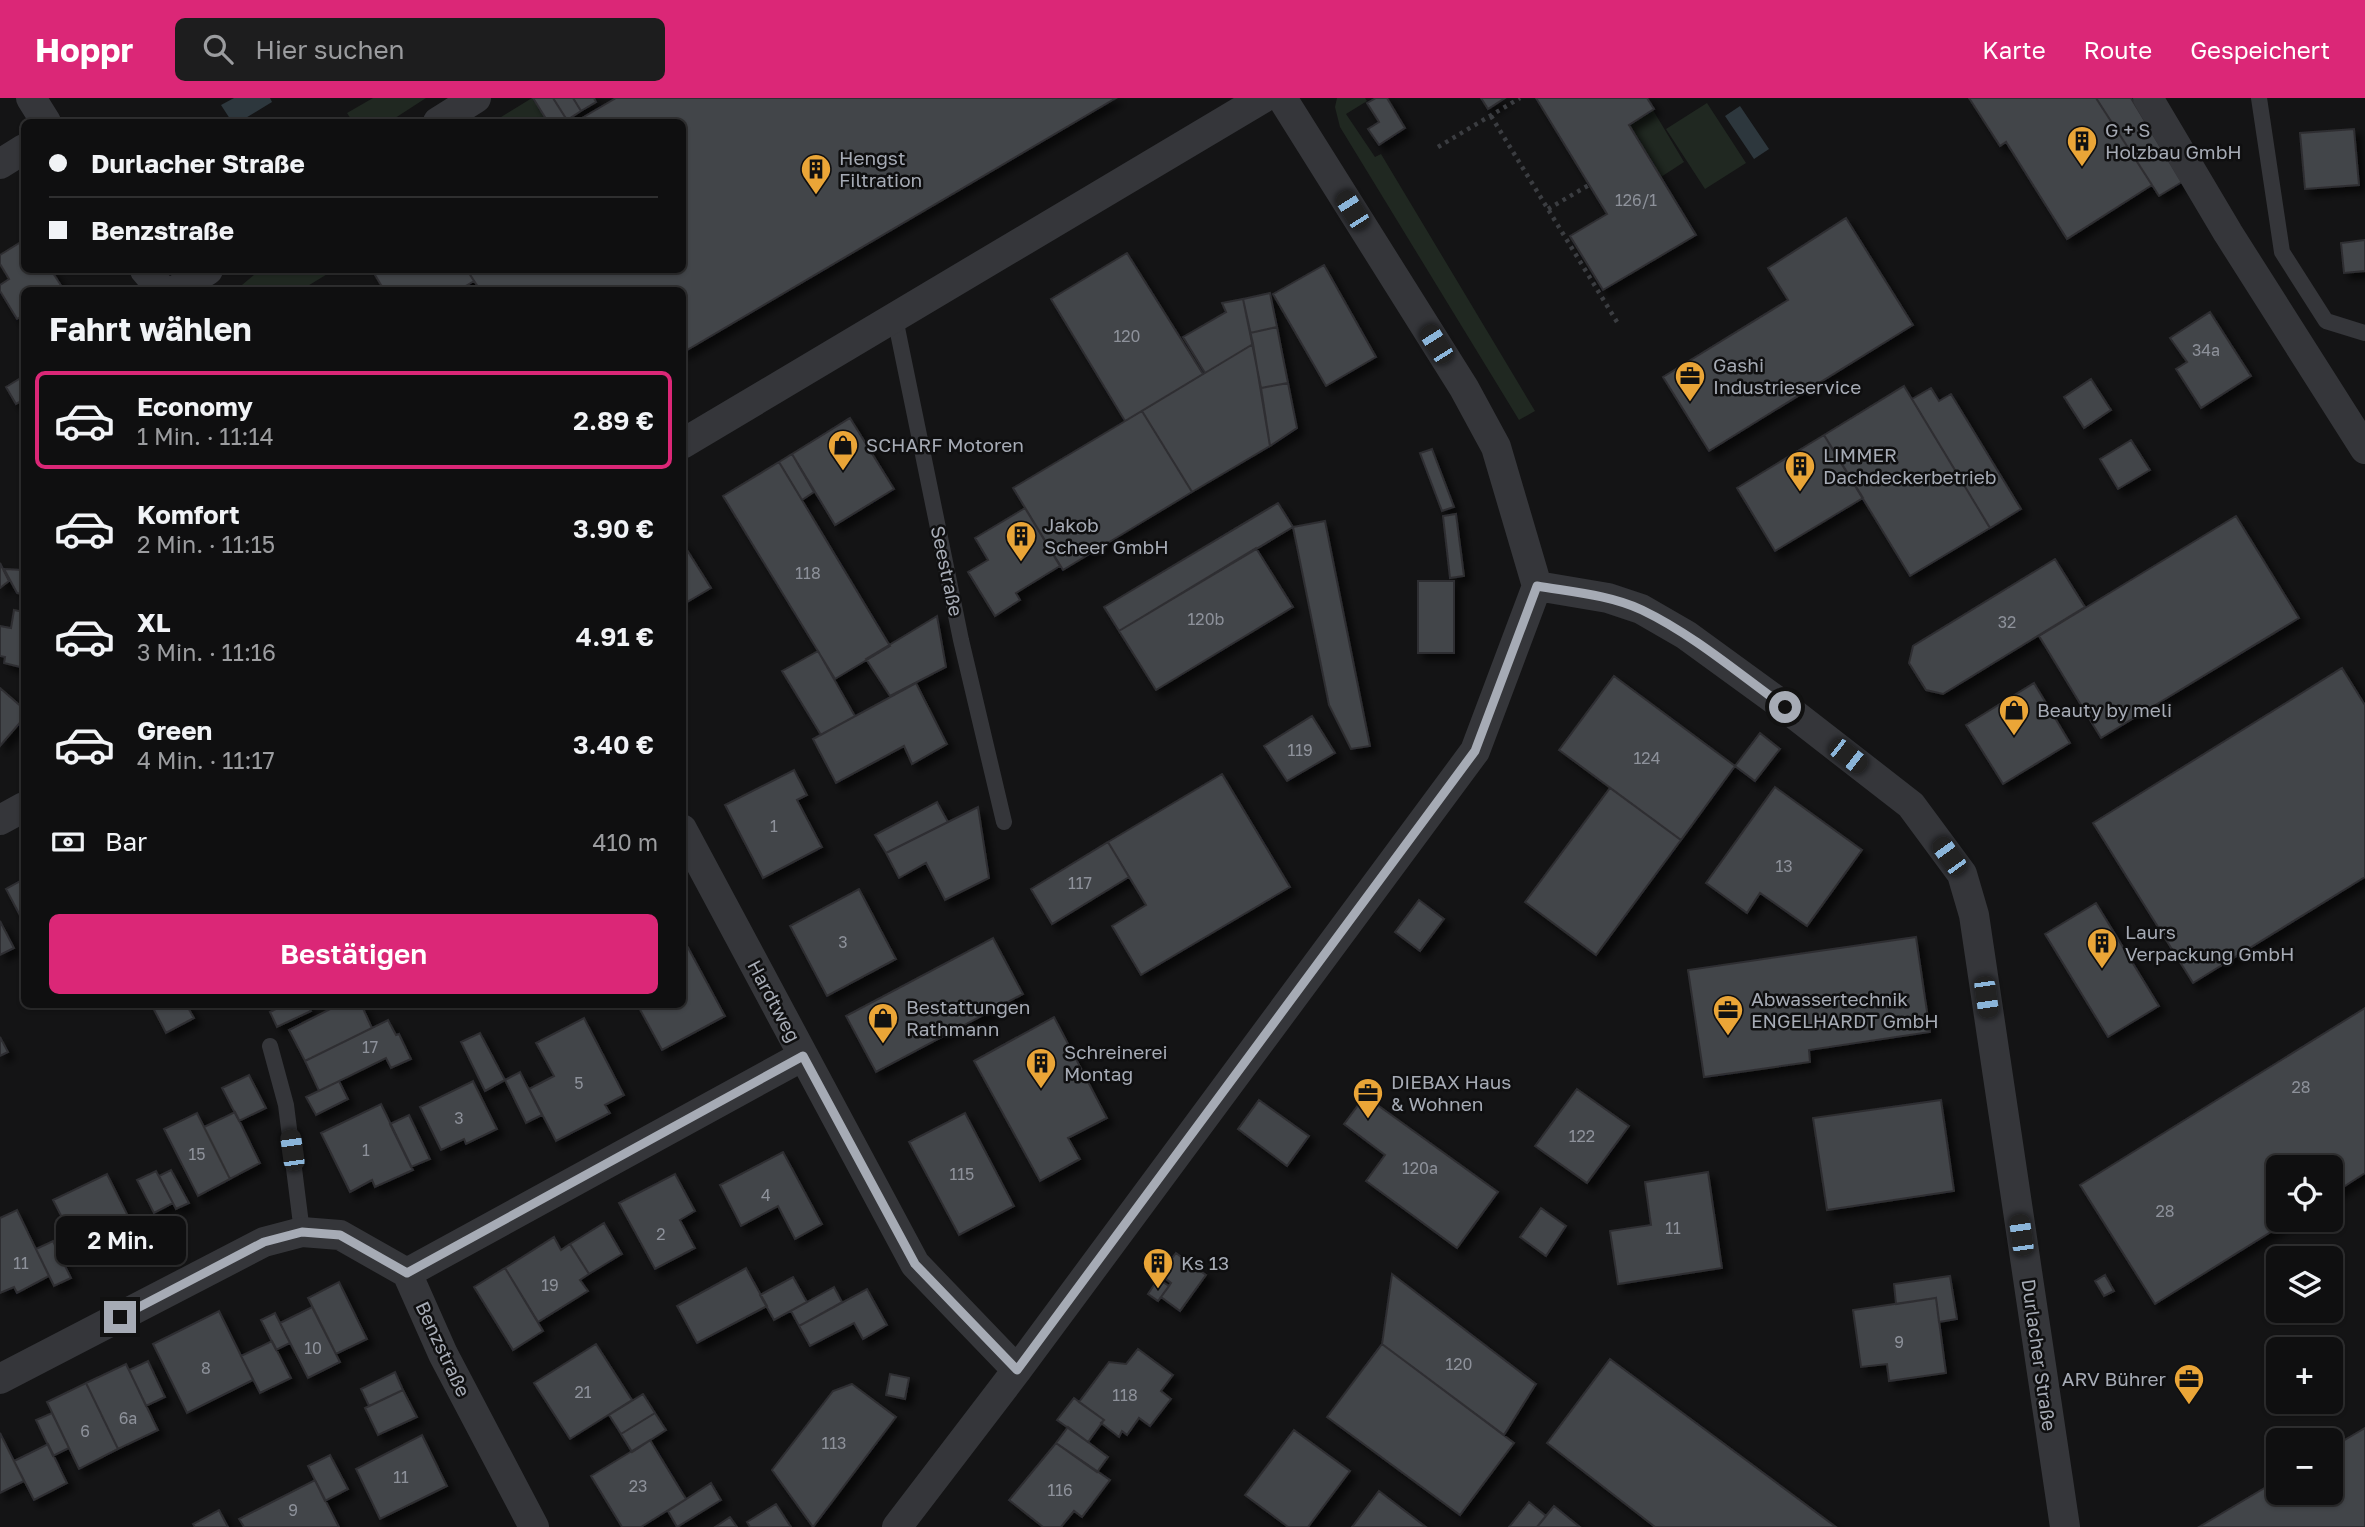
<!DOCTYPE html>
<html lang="de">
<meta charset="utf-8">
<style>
body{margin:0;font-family:"Golos Text",sans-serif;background:#1d1d1e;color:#f1f3f6;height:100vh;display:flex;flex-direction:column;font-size:26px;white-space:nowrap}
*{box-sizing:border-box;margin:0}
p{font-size:23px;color:#9b9c9f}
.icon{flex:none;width:38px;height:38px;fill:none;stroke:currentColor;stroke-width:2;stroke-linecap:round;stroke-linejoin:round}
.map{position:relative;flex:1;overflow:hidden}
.sheet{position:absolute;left:21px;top:189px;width:665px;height:721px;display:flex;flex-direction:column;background:#0f0f10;border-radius:10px;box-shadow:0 2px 5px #0004,0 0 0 2px #2f2f30}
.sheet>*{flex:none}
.banner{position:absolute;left:21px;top:21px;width:665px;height:154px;border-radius:10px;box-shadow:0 2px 5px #0004,0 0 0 2px #2f2f30;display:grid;align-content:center;height:154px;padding:0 28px;background:#0f0f10}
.tools{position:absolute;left:2266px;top:1057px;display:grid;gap:14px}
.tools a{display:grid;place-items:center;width:77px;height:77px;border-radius:10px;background:#0f0f10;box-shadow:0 2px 5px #0004,0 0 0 2px #2f2f30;font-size:35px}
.end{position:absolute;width:32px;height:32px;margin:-16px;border:9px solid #a6abb5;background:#111;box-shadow:0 0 0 4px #111}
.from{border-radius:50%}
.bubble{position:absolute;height:49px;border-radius:10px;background:#0f0f10;box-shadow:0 2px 5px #0004,0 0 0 2px #2f2f30;font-size:23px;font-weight:600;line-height:49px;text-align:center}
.car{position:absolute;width:21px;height:42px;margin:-21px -10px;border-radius:9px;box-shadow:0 0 5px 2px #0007;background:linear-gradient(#222 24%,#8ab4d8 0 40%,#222 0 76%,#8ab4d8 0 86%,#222 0)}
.banner b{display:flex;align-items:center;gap:24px;height:66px;font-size:26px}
.banner b+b{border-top:2px solid #2f2f30}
.banner i{width:18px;height:18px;background:#f1f3f6}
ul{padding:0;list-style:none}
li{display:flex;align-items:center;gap:21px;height:98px;margin:0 14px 10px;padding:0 14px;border:4px solid transparent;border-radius:10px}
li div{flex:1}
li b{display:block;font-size:26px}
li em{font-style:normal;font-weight:600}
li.selected{border-color:#db2777}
li>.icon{width:63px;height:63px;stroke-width:1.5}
h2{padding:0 28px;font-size:32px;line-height:84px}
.pay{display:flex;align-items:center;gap:18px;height:77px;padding:0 28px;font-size:26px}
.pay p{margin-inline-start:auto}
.primary-button{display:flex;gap:14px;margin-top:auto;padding:14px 28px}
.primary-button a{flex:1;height:80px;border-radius:10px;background:#db2777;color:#fff;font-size:28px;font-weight:600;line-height:80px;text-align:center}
header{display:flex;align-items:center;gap:42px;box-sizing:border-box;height:98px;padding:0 35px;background:#db2777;color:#fff}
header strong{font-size:33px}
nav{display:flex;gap:38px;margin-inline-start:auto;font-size:24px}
.search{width:490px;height:63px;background:#1d1d1e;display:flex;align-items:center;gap:18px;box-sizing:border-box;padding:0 24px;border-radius:10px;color:#9b9c9f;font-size:26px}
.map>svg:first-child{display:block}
.green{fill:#202821}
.water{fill:#2d373d}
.building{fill:#434448;stroke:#2e2e31;stroke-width:2;filter:url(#shadow)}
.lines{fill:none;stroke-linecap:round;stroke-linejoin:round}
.path{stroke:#3b3d41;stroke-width:4.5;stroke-dasharray:3.5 5;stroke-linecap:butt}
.lane{stroke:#35363a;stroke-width:16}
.street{stroke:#35363a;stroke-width:30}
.route{stroke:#a6abb5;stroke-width:9}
.labels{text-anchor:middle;stroke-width:5;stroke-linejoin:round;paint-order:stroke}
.number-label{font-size:16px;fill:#8d919a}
.poi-label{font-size:19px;fill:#a6abb5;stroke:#0f0f10;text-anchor:start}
.street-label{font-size:19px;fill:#a6abb5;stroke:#0f0f10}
</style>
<header>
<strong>Hoppr</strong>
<div class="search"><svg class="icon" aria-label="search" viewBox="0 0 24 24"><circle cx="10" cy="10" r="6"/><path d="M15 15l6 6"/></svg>Hier suchen</div>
<nav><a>Karte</a><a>Route</a><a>Gespeichert</a></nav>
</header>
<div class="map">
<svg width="2365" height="1429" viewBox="0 0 2365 1429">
<defs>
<filter id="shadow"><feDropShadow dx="6" dy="6" stdDeviation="3.5" flood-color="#0009"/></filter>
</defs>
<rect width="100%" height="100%" fill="#141415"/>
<!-- green -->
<path class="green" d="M373,0H426L389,24H353L347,15Z
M532,0L548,24H493Z
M1337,0H1365L1367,3L1346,16L1375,59L1381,56L1535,313L1519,322L1340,29L1335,9Z
M1707,5L1746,65L1705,91L1666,31Z
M1653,12L1684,64L1661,79L1629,27Z
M260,172H334L301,192H236Z"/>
<!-- water -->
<path class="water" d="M234,0H270L272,4L239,24H232L221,7Z
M1740,8L1769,51L1754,61L1725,18Z"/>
<!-- building -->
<path class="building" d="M533,0H553L567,22L562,24H548Z
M553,0H573L581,13L567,22Z
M573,0H594L596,4L581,13Z
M616,0H1116L682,255V192H480L467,172H682V24H585L582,20Z
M1376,0H1387L1405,30L1379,47L1368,31L1379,24L1367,5Z
M1481,0H1505L1488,11Z
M1536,0H1647L1654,11L1629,27L1696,137L1603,192L1570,138L1607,116Z
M1969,0H2096L2152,87L2067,141L2006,44L2000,48Z
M2096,0H2131L2182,84L2159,98Z
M2354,31L2359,87L2305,91L2300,35Z
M1846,120L1913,227L1709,353L1663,279L1788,202L1768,170Z
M24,142V172H51L64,192H24V217L17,221L0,193V187L9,181L0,166V157Z
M2365,142V173L2344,175L2341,145Z
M1127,155L1203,276L1125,323L1051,201Z
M1324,167L1376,259L1326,288L1273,196Z
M372,172H467L474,183L459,192H384Z
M1270,195L1277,229L1250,235L1243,201Z
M1243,201L1253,246L1205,275L1183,239L1226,214L1222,205Z
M2210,214L2251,278L2201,310L2176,271L2187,264L2170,240Z
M1277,229L1288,285L1261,290L1250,235Z
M1253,246L1270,348L1192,394L1142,313Z
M24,278V301L16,306L6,289Z
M2091,281L2111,312L2084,330L2064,299Z
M1288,285L1297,330L1270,348L1261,290Z
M1904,288L1990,430L1910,478L1824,337Z
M1931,290L1939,303L1951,296L2021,411L1990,430L1912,301Z
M1142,313L1192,394L1063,472L1013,390Z
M850,320L894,391L835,427L792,356Z
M1824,337L1863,400L1775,453L1737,390Z
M2131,342L2150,372L2118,391L2100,361Z
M1432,351L1454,409L1442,413L1420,355Z
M792,356L814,394L802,402L779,364Z
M779,364L890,548L835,581L723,398Z
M1278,405L1293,429L1119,533L1104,509Z
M1025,410L1060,468L1016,495L1020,502L995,518L968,474L988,462L975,440Z
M1456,416L1464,478L1450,480L1443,418Z
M2236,418L2299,520L2101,640L2039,538Z
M1325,423L1370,648L1351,651L1329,607L1293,429Z
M682,444L711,490L682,507Z
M1256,450L1293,509L1156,592L1119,533Z
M2055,461L2085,509L1943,596L1926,592L1909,565L1913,548Z
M0,465L9,483L0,490Z
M4,471L24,472V497L17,495Z
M1418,483H1454V555H1418Z
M14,512L24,514V570L4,565L5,559L0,558V528L11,530Z
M937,518L946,569L890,598L866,561Z
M818,553L855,618L821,637L782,573Z
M2342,570L2365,607V779L2193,885L2093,725Z
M1614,578L1735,668L1681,742L1559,652Z
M916,585L947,646L912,666L904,648L836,685L813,641Z
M2034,585L2070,645L2003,686L1966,627Z
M0,590L24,611V620L0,648Z
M1312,618L1335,655L1287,683L1264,648Z
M1760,635L1780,651L1755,683L1735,668Z
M794,672L807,697L797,702L822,749L763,780L725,707Z
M1222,676L1290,789L1141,877L1112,828L1146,807L1108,744Z
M1775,689L1862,752L1807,828L1760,795L1747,815L1706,785Z
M1610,690L1681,742L1596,857L1525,804Z
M937,704L948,724L886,755L875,737Z
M978,709L989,780L945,802L926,765L899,780L886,755Z
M1108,744L1129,779L1052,826L1031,791Z
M24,781V825L6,791Z
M859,791L896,861L827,898L790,828Z
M1419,802L1444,821L1420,853L1395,834Z
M2096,805L2159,908L2108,939L2045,836Z
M0,823L14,850L0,857Z
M1916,839L1930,934L1809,952L1810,964L1704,979L1688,872Z
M993,840L1023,896L876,974L846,918Z
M685,844L725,918L662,952L637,906H682V846Z
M151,906H186L194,920L166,935Z
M285,906H307L311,913L277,929L270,914Z
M340,906H361L372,930L305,963L289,932Z
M2365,910V1075L2331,1097V1069H2278V1122H2290L2155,1206L2080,1087Z
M1054,919L1107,1020L1068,1040L1080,1061L1040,1083L974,963Z
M584,920L624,997L605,1007L610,1015L556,1043L529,991L554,978L536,945Z
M388,922L396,937L399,936L411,961L391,970L386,960L319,993L305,963Z
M480,935L505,982L485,993L461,944Z
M0,939L8,954L0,958Z
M520,974L542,1017L526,1025L505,982Z
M249,977L266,1010L239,1023L222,990Z
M339,983L348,1001L316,1017L306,999Z
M473,983L497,1031L466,1046L464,1041L441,1052L420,1009Z
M1577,991L1629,1028L1587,1085L1535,1048Z
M1365,998L1498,1094L1457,1150L1366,1083L1385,1057L1344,1026Z
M1259,1002L1309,1038L1287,1068L1238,1031Z
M1941,1002L1954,1093L1827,1112L1813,1020Z
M381,1006L413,1072L375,1089L372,1082L350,1094L321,1035Z
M235,1014L260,1065L230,1081L204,1029Z
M197,1015L230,1081L198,1098L164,1031Z
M965,1015L1014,1108L959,1137L909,1044Z
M409,1017L430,1061L411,1069L390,1026Z
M783,1054L822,1126L795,1141L778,1108L741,1128L720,1087Z
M171,1072L189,1105L176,1111L159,1078Z
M156,1073L173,1105L154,1115L137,1082Z
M1708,1074L1722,1170L1618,1186L1610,1133L1651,1127L1645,1084Z
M107,1076L133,1128L101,1144L95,1133L74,1143L53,1102Z
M675,1076L695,1113L680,1122L695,1150L655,1171L619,1105Z
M1541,1110L1566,1128L1546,1158L1520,1139Z
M17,1112L49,1178L17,1195L14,1189L0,1195V1120Z
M604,1125L622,1156L589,1176L570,1146Z
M554,1139L561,1152L570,1146L589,1176L580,1182L588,1193L538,1224L505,1170Z
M53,1143L71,1180L54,1188L36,1151Z
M1176,1155L1206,1177L1180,1213L1161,1199L1171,1185L1160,1176Z
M505,1170L543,1233L513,1252L474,1189Z
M746,1170L767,1208L697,1245L677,1208Z
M1392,1176L1536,1286L1504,1337L1382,1246Z
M2105,1177L2114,1193L2104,1198L2095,1183Z
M1950,1178L1957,1221L1939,1224L1936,1200L1896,1206L1894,1186Z
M793,1179L807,1204L774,1222L760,1197Z
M1158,1181L1169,1188L1158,1203L1148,1196Z
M339,1184L367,1241L336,1256L308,1200Z
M834,1189L842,1204L799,1228L791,1213Z
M867,1191L887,1227L863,1241L854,1225L810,1248L799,1228Z
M1936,1200L1946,1275L1889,1283L1887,1266L1861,1269L1853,1212Z
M312,1209L340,1264L308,1280L280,1225Z
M219,1213L253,1282L187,1315L153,1246Z
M275,1215L290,1245L276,1252L261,1222Z
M272,1243L291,1280L260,1295L241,1258Z
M596,1246L632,1302L570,1341L534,1285Z
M1382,1246L1514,1345L1460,1417L1327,1319Z
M1138,1251L1173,1277L1161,1293L1171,1301L1150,1328L1139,1320L1127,1337L1122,1333L1119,1339L1101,1325L1104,1322L1079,1304L1109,1264L1126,1266Z
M1610,1261L1836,1429H1655L1547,1345Z
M148,1263L165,1299L146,1308L129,1272Z
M126,1266L158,1332L118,1351L86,1285Z
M395,1274L403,1292L369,1308L361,1291Z
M890,1276L909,1280L905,1301L886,1297Z
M86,1285L118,1351L79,1371L47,1304Z
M852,1286L896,1319L813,1429L772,1372L833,1293Z
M403,1292L417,1319L378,1337L365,1310Z
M643,1296L655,1315L621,1336L609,1317Z
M1074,1300L1104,1322L1088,1344L1057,1322Z
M52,1315L69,1350L53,1358L36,1322Z
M655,1315L666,1332L632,1354L621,1336Z
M1068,1329L1108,1359L1097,1374L1056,1345Z
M2365,1330V1429H2199L2278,1382V1395H2331V1350Z
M1294,1332L1350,1373L1308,1429H1288L1245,1397Z
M0,1335L24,1383L0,1395Z
M422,1337L447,1388L380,1421L356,1371Z
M650,1342L686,1401L641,1429H622L591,1378Z
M1056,1345L1110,1382L1082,1419L1074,1413L1061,1429H1043L1009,1402Z
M48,1346L67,1385L34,1402L14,1363Z
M330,1357L348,1391L325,1403L308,1368Z
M315,1382L339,1429H244L239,1421Z
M711,1385L721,1402L677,1429L668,1413Z
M1379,1393L1426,1429H1352Z
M1529,1404L1546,1418L1537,1429H1509Z
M776,1406L791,1429H750L747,1424Z
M1554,1408L1580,1429H1537Z
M219,1412L228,1429H195L193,1426Z
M730,1419L737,1429H715Z"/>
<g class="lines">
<!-- path -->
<path class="path" d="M1491,18L1617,224
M1438,49L1520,0
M1548,111L1589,87"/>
<!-- lane -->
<path class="lane" d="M2259,0L2282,154L2326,223L2365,235
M895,220L961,542L1004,724
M270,948L286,1007L302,1134"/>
<!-- street -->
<path class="street" d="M31,0L46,24
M2148,0L2228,135L2365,351
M438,24L476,0
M0,66L24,51
M145,172L162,192
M176,192L208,172
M682,346L1263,0
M1537,488L1608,500L1641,511L1686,537L1785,609L1911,707L1962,776L1974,817L2065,1429
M0,722L24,709
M682,731L915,1166L1017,1272
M407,1175L803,958
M0,1281L264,1144L302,1134L340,1137L407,1175L443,1256L534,1429
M897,1429L1017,1272L1475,653L1537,488L1496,349L1464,290L1282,0"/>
</g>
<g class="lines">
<!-- route -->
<path class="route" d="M120,1219L264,1144L302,1134L340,1137L407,1175L803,958L915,1166L1017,1272L1475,653L1537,488C1572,494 1610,497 1642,512C1694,537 1739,576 1785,609"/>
</g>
<!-- icons -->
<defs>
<g id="building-pin" transform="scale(1.575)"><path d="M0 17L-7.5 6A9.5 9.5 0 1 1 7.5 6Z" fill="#eaa537" stroke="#0f0f10"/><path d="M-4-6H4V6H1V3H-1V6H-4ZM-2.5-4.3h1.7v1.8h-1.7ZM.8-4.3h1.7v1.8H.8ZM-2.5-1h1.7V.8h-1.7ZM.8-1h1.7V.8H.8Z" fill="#111"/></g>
<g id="office-pin" transform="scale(1.575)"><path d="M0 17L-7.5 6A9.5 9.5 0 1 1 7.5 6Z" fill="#eaa537" stroke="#0f0f10"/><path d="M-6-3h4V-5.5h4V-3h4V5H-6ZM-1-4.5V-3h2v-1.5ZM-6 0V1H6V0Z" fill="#111"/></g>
<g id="shop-pin" transform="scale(1.575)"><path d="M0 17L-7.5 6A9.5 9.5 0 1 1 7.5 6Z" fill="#eaa537" stroke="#0f0f10"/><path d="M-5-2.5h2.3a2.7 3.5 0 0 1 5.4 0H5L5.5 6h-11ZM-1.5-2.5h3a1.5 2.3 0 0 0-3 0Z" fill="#111"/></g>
</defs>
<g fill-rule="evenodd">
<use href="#building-pin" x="2082" y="43"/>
<use href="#building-pin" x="816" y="71"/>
<use href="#office-pin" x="1690" y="278"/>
<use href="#shop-pin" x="843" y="347"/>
<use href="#building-pin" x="1800" y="368"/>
<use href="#building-pin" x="1021" y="438"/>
<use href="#shop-pin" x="2014" y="612"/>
<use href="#building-pin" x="2102" y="845"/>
<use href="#office-pin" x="1728" y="912"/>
<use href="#shop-pin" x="883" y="920"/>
<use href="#building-pin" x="1041" y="965"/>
<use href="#office-pin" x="1368" y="995"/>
<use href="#building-pin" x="1158" y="1165"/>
<use href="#office-pin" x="2189" y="1281"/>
</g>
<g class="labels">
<!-- number labels -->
<g class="number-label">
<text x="1636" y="108">126/1</text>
<text x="1127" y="244">120</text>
<text x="2206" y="258">34a</text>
<text x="808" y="481">118</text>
<text x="1206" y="527">120b</text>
<text x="2007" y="530">32</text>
<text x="1300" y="658">119</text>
<text x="1647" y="666">124</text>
<text x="774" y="734">1</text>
<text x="1784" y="774">13</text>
<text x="1080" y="791">117</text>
<text x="843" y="850">3</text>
<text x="370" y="955">17</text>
<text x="579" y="991">5</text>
<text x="2301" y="995">28</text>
<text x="459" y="1026">3</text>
<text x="1582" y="1044">122</text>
<text x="366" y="1058">1</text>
<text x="197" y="1062">15</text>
<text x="1420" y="1076">120a</text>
<text x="962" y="1082">115</text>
<text x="766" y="1103">4</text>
<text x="2165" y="1119">28</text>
<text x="1673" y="1136">11</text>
<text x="661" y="1142">2</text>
<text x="21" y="1171">11</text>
<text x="550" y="1193">19</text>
<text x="1899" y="1250">9</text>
<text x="313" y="1256">10</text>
<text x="1459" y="1272">120</text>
<text x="206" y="1276">8</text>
<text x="583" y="1300">21</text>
<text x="1125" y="1303">118</text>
<text x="128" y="1326">6a</text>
<text x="85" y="1339">6</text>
<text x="834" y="1351">113</text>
<text x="401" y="1385">11</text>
<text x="638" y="1394">23</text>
<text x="1060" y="1398">116</text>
<text x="293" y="1418">9</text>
</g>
<!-- poi labels -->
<g class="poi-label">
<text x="2105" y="39">G + S<tspan x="2105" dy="22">Holzbau GmbH</tspan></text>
<text x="839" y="67">Hengst<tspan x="839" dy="22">Filtration</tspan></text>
<text x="1713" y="274">Gashi<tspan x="1713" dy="22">Industrieservice</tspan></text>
<text x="866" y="354">SCHARF Motoren</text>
<text x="1823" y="364">LIMMER<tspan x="1823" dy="22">Dachdeckerbetrieb</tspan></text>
<text x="1044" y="434">Jakob<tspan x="1044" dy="22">Scheer GmbH</tspan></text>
<text x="2037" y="619">Beauty by meli</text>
<text x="2125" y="841">Laurs<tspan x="2125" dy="22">Verpackung GmbH</tspan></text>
<text x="1751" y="908">Abwassertechnik<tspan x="1751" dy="22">ENGELHARDT GmbH</tspan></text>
<text x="906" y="916">Bestattungen<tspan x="906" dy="22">Rathmann</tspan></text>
<text x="1064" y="961">Schreinerei<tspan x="1064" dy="22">Montag</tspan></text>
<text x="1391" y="991">DIEBAX Haus<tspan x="1391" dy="22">&amp; Wohnen</tspan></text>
<text x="1181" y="1172">Ks 13</text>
<text x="2166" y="1288" text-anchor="end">ARV Bührer</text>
</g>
<!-- street labels -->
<g class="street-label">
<text transform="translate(947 473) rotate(78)" y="7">Seestraße</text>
<text transform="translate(774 903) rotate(62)" y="7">Hardtweg</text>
<text transform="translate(443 1251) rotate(65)" y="7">Benzstraße</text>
<text transform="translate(2039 1257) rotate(82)" y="7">Durlacher Straße</text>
</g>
</g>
</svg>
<div class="tools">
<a><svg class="icon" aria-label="locate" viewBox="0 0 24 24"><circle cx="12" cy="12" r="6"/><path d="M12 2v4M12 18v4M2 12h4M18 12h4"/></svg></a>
<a><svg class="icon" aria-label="layers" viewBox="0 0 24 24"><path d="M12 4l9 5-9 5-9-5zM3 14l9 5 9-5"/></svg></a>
<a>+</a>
<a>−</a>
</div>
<i class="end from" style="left:1785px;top:609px"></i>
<i class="end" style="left:120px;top:1219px"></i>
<div class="bubble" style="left:56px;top:1118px;width:130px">2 Min.</div>
<i class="car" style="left:1352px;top:112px;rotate:328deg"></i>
<i class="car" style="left:1436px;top:246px;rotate:328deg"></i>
<i class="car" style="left:1848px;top:658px;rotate:128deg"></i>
<i class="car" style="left:1949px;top:758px;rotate:324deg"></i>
<i class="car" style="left:1986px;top:899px;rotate:172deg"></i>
<i class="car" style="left:292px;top:1052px;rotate:352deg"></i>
<i class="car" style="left:2021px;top:1137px;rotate:352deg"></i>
<div class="banner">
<b><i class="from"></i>Durlacher Straße</b>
<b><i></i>Benzstraße</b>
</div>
<section class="sheet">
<h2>Fahrt wählen</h2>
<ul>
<li class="selected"><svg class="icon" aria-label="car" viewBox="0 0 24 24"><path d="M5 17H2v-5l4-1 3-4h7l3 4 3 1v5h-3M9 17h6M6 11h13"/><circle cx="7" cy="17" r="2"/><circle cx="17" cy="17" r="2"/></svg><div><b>Economy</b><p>1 Min. · 11:14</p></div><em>2.89 €</em></li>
<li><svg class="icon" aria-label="car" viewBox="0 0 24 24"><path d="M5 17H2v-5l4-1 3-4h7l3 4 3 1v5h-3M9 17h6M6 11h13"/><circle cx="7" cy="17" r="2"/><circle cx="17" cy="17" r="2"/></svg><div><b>Komfort</b><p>2 Min. · 11:15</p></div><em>3.90 €</em></li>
<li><svg class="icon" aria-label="car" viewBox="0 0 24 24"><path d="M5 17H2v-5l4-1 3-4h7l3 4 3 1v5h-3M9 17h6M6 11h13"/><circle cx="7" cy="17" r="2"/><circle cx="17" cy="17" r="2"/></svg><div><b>XL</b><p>3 Min. · 11:16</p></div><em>4.91 €</em></li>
<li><svg class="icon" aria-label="car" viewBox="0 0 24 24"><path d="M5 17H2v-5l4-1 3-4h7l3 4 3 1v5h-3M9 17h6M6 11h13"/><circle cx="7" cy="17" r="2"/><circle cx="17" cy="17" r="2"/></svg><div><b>Green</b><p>4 Min. · 11:17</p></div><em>3.40 €</em></li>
</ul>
<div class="pay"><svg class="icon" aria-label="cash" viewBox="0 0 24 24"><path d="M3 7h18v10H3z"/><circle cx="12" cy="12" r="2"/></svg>Bar<p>410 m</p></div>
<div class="primary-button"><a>Bestätigen</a></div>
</section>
</div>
